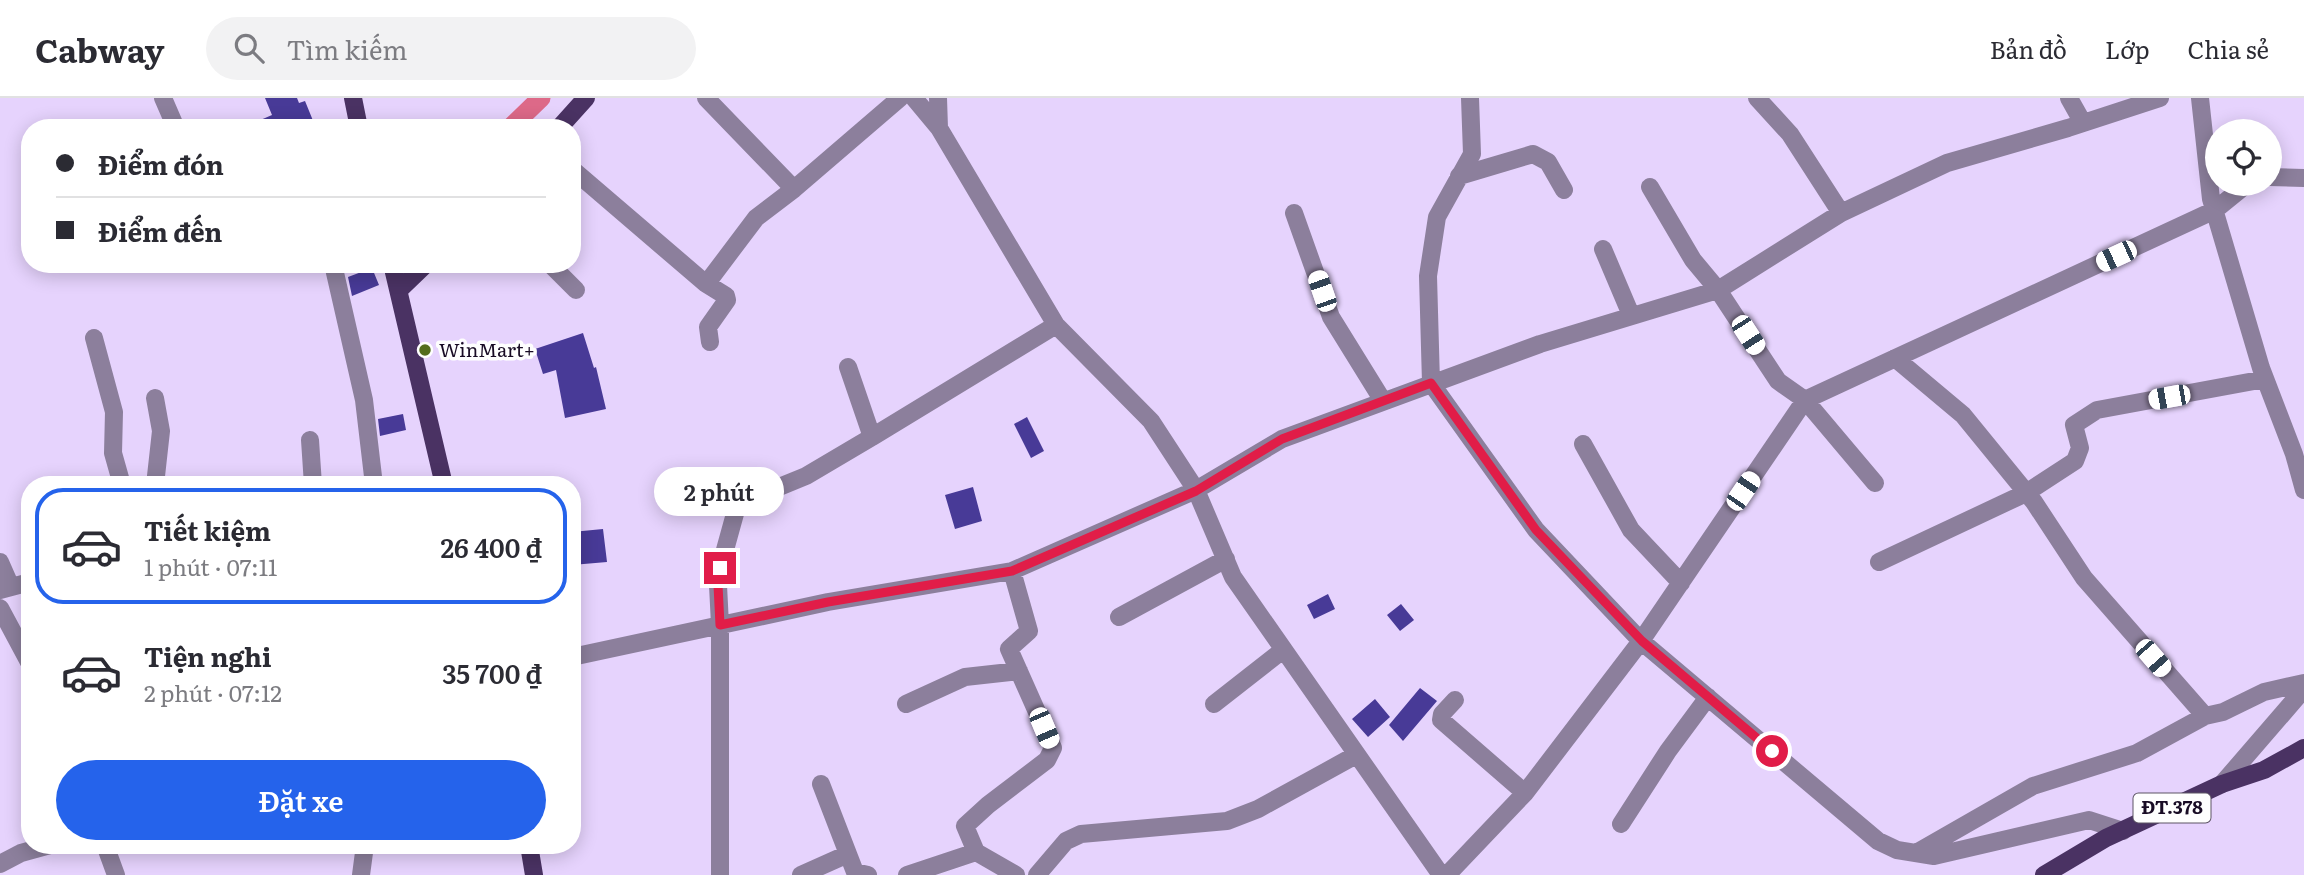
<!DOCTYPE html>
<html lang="vi">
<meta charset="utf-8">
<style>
body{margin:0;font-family:Literata,serif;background:#f2f2f3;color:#2b2b33;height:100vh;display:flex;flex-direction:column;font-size:26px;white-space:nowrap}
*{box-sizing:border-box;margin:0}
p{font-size:23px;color:#7c7c81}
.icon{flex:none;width:38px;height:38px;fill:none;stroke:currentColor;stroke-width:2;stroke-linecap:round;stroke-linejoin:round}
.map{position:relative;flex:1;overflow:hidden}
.drawer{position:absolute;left:21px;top:378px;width:560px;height:378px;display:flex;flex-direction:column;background:#fff;border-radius:28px;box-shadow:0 4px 18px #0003}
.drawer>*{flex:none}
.hud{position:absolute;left:21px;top:21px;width:560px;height:154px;border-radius:28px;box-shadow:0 4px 18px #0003;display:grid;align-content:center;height:154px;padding:0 35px;background:#fff}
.fabs{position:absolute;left:2205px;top:21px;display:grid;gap:14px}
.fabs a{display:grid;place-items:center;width:77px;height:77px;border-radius:50%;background:#fff;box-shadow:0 4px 18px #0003;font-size:35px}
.end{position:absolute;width:32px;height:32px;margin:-16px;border:9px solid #e11d48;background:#fff;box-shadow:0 0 0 4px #fff}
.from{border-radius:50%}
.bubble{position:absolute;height:49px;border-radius:24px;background:#fff;box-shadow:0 4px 18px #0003;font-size:23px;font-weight:600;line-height:49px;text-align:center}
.car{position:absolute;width:21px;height:42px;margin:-21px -10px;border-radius:9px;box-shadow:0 0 5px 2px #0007;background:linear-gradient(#fff 24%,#345 0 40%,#fff 0 76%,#345 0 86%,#fff 0)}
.hud b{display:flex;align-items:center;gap:24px;height:66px;font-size:26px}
.hud b+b{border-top:2px solid #e1e1e2}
.hud i{width:18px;height:18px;background:#2b2b33}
ul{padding:12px 0 0;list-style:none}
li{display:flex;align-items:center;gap:21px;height:116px;margin:0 14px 10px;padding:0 21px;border:4px solid transparent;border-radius:28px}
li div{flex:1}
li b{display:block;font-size:26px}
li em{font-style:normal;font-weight:600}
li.current{border-color:#2563eb}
li>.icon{width:63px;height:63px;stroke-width:1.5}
.primary-button{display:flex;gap:14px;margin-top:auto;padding:14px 35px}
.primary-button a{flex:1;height:80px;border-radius:42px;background:#2563eb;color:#fff;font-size:28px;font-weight:600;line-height:80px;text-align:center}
header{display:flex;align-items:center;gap:42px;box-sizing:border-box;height:98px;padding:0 35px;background:#fff;border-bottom:2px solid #e1e1e2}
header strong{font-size:33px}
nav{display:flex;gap:38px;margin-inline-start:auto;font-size:24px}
.search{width:490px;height:63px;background:#f2f2f3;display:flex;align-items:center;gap:18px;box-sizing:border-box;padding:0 24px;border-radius:38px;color:#7c7c81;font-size:26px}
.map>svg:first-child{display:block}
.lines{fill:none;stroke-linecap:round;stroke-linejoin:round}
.canal{stroke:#dd6988;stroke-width:19}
.building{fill:#483a97}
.minor{stroke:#8c7f9c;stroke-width:18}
.primary{stroke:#4a3263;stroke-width:18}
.route{stroke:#e11d48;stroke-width:9}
.poi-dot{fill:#536c1d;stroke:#fefefe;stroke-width:2.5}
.labels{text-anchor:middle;stroke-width:7;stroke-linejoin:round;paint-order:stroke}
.shield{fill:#fefefe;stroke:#5d5465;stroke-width:2}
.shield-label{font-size:18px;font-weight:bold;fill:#180b24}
.poi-label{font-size:19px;fill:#180b24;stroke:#fefefe;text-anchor:start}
</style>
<header>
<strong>Cabway</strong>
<div class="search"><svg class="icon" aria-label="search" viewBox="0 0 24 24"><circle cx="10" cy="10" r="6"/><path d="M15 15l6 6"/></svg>Tìm kiếm</div>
<nav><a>Bản đồ</a><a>Lớp</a><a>Chia sẻ</a></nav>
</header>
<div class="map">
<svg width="2304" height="777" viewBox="0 0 2304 777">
<rect width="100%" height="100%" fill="#e6d3fd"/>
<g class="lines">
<!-- canal -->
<path class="canal" d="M510,30L541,0"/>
</g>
<!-- building -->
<path class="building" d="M265,0H297L299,5L305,3L316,30H242L272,17Z
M372,170L379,187L352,198L348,179Z
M583,235L594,270L596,269L606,311L565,320L556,272L543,276L535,251Z
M403,316L406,332L380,338L378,321Z
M1027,319L1044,353L1031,360L1014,326Z
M973,389L982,423L955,431L945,397Z
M603,431L607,464L572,467V434Z
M1328,496L1335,511L1314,521L1307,507Z
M1401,506L1414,522L1400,533L1387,517Z
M1420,590L1437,603L1403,643L1389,627Z
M1375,601L1390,619L1368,639L1352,621Z"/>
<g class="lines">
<!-- minor -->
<path class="minor" d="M163,0L176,30
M706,0L794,91
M914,0L939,30L1056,227L1151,323L1196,392L1233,479L1441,777
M938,0L939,30
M1470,0L1472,56L1437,119L1428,178L1431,285L1536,432L1641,543L1878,743L1897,752L1934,758L2089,722L2123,733
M1757,0L1790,36L1841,115
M2069,0L2083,25
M2200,0L2211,101L2261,270L2294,356L2304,392
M572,71L705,185L726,198L727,202L708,229L710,244
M1459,78L1533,56L1548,64L1564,92
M2270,79L2304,80
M1650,89L1693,162L1718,192L1778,283L1805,302L1875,385
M1294,115L1331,219L1383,303
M1603,151L1631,217
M333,166L364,302L374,387
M550,166L576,192
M705,185L710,181L756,120L794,91L900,0
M94,240L114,314L113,355L122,387
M1895,260L1963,317L2034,404L2084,480L2205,618L2223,614L2264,594L2304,585
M848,269L872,339L1056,227
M155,300L161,333L155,387
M310,342L313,387
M1583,346L1631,432L1681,485
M0,464L11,489
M1879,464L2026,395L2075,363L2080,350L2074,327L2097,312L2265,281
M0,492L30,484
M0,510L30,566
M1119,519L1226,461
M572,559L828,504L1012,473L1196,392L1282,341L1540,246L1718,192L1841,115L1947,65L2068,30L2160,0
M1455,602L1442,616L1441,622L1525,695
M906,606L965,579L1019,573
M1214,606L1283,552
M821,686L848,756
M2222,686L2304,591
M1621,726L1668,653L1708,599
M105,747L116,777
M976,754L965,728L988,707L1047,662L1053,650L1009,551L1029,533L1012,473
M1916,755L2033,688L2137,655L2205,618
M0,766L21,755L50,747
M361,777L365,747
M720,777V527L718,487L720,470L736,412L740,405L806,378L872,339
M801,777L848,756L855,774L868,777
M907,777L976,754L1016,777
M1037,777L1066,743L1081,736L1227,723L1258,711L1356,657
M1447,777L1525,695L1641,543L1805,302L2215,112L2247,86"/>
<!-- primary -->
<path class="primary" d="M353,0L359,30
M559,30L586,0
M392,166L444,387
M399,192L426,166
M529,747L534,777
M2044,777L2106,740L2222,686L2264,672L2304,650"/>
</g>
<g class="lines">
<!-- route -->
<path class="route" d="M720,470L718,487L720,527L828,504L1012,473L1196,393L1282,341L1431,285L1536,432L1642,543L1772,653"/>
</g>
<!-- markers -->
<circle class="poi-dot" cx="425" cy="252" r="7"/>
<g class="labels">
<!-- shield labels -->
<rect class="shield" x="2133.5" y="695.5" width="77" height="29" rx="5"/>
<g class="shield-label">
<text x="2172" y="716">ĐT.378</text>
</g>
<!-- poi labels -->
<g class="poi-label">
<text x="439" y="259">WinMart+</text>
</g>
</g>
</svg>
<div class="fabs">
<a><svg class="icon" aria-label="locate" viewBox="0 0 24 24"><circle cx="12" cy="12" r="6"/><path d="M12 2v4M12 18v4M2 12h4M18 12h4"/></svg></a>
</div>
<i class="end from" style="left:1772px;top:653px"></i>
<i class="end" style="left:720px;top:470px"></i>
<div class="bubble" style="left:654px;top:369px;width:130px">2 phút</div>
<i class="car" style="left:2116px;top:158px;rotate:245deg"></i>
<i class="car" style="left:1322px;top:193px;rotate:341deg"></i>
<i class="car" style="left:1748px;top:237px;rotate:147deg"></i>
<i class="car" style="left:2169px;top:299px;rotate:260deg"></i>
<i class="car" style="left:1743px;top:393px;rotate:34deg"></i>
<i class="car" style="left:2153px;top:560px;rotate:139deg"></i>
<i class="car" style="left:1044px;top:630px;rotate:157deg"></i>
<div class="hud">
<b><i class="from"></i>Điểm đón</b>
<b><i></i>Điểm đến</b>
</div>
<section class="drawer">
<ul>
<li class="current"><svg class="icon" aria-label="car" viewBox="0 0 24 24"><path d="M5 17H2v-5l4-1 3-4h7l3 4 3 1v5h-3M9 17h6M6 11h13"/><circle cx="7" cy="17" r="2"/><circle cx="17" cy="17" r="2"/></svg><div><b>Tiết kiệm</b><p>1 phút · 07:11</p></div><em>26 400 ₫</em></li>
<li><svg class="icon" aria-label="car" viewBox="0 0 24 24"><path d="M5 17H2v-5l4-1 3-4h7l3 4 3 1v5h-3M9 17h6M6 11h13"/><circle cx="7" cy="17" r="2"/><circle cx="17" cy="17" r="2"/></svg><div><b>Tiện nghi</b><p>2 phút · 07:12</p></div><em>35 700 ₫</em></li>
</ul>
<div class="primary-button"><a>Đặt xe</a></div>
</section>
</div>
